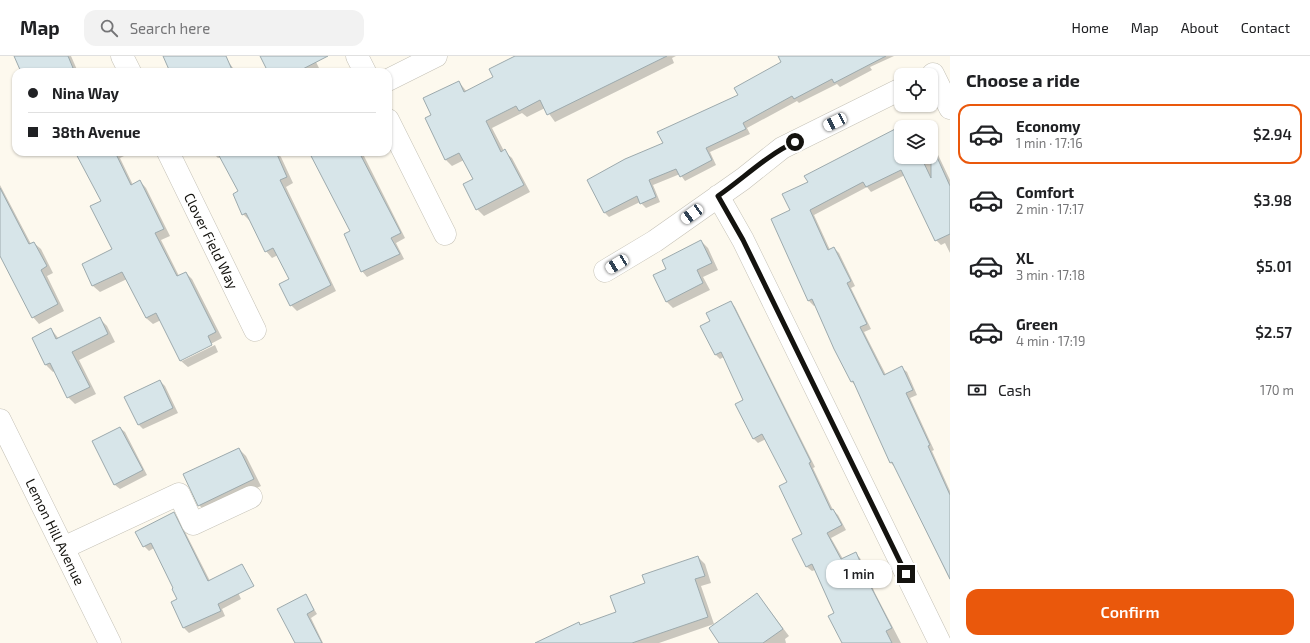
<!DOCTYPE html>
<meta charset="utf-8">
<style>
body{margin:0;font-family:"Exo 2",sans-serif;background:#f2f2f2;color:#202124;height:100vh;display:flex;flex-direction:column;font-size:15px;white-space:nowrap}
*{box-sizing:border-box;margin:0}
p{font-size:13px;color:#757577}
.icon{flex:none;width:22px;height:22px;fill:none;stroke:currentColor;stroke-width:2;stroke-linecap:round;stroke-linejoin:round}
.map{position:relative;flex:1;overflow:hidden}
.details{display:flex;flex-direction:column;background:#fff;width:360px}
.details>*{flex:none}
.guide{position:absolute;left:12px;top:12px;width:380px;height:88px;border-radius:12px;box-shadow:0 1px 3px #0004;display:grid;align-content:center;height:88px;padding:0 16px;background:#fff}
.tools{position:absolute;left:894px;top:12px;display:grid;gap:8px}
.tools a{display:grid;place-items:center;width:44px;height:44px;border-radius:8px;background:#fff;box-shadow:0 1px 3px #0004;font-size:20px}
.end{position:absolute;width:18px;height:18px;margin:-9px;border:5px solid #14130f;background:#fff;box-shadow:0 0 0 2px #fff}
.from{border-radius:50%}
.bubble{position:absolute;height:28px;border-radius:12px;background:#fff;box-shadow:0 1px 3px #0004;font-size:13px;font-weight:600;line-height:28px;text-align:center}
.car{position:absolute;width:12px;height:24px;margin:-12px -6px;border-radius:5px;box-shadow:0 0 3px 1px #0007;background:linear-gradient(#fff 24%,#345 0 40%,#fff 0 76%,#345 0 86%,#fff 0)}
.guide b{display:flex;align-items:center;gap:14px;height:38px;font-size:15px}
.guide b+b{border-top:1px solid #e0e0e0}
.guide i{width:10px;height:10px;background:#202124}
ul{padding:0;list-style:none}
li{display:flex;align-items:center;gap:12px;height:60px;margin:0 8px 6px;padding:0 8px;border:2px solid transparent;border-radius:12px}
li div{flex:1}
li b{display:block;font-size:15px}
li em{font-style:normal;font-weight:600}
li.selected{border-color:#ea580c}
li>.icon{width:36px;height:36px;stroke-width:1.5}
h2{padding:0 16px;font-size:18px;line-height:48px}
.pay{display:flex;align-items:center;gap:10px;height:44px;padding:0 16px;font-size:15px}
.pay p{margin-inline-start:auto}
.button{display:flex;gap:8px;margin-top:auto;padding:8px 16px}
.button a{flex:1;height:46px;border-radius:12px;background:#ea580c;color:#fff;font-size:16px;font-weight:600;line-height:46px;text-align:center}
header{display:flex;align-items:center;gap:24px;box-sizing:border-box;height:56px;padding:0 20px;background:#fff;border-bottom:1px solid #e0e0e0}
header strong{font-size:19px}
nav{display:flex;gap:22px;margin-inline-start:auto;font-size:14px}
.search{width:280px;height:36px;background:#f2f2f2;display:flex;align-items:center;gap:10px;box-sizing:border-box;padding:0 14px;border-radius:12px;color:#757577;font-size:15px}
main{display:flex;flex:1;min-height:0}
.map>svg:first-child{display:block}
.shadow{fill:#0003}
.building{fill:#d7e5e9;stroke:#9daaad}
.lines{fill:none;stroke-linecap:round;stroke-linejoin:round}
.minor-casing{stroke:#c5c2b7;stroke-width:23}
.minor{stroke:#fff;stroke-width:22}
.route{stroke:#14130f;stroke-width:5}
.labels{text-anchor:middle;stroke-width:3;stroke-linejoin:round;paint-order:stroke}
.street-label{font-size:14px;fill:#14130f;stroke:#fff}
</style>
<header>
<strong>Map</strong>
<div class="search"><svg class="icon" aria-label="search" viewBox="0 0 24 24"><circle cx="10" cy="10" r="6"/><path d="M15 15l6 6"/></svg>Search here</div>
<nav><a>Home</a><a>Map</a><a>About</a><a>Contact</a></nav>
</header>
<main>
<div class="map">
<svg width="950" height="587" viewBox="0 0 950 587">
<rect width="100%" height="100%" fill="#fdf9ee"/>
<!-- shadow -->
<path class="shadow" d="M15,0H71L78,16H23Z
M164,0H216L227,4L236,16H177Z
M262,0H313L321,16H270Z
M517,0H676L672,2L674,7L555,66L545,52L527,61L522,57L492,72L504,95L512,102L530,136L484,160L477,153L474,124L464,104L452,110L445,103L433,60L459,26L467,36L494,22Z
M789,0H894L870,11L872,14L840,31L837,28L799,47L797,45L747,72L750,78L710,96L716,109L685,125L680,118L653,129L660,146L646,152L640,146L609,161L605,157L664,87L739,40Z
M901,71V101H931V84L950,124V197L945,187L941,189L936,184L905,119L871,136L867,131L814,159L830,194L834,192L839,197L855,230L851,232L871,273L864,276L886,319L902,312L907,316L917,339L910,342L934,394L932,395L950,435V524L896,412L891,407L856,330L852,326L835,292L816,249L814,250L809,245L772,163L791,155L809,127Z
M76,96H127L128,98L120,102L133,129L140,125L146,132L170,180L161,184L179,220L186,217L192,223L222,282L182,303V305L215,289L218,296L188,311L181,305L161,264L153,268L146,262L127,223L100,236L93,230L83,208L113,193L102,145Z
M212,96H276L281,101L293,127L286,131L336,235L297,255L291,249L290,224L278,199L272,202L266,195L250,165L243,158L239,136L221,101L218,102Z
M311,96H362L405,182L396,187L404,203L367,221L362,215L352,176Z
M0,129L31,188L34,187L41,193L53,217L47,220L64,255L39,268L33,261L0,197Z
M701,185L708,192L718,214L703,221L710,234L673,252L666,245Z
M731,246L735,251L815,411L813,412L833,454L838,459L846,474L831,482L843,503L856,498L860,502L875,537L901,587H843L835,558L815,514L812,515L807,511L803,478L788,426L766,383L758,387L753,382L745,344L724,301L720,303L715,298L712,266Z
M99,262L107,270L115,286L79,304L96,338L75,348L68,341L55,315L53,316L46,309L33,282L51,273L59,283Z
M160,325L165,330L178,357L143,373L139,369Z
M120,372L125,376L147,419L120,433L115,429L93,385Z
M239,393L246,400L261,430L206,456L199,449Z
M174,458L178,462L210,525L231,521L241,543L222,553L225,560L189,577L184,572L172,546L178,544L175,533L154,492L149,495L144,490Z
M698,501L705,508L711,527L701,530L714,568L659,587H538L578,567L581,570L617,557L646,528Z
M757,538L789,580L785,583L786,587H720Z
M306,540L317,558L311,562L323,587H296Z"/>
<!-- building -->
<path class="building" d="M14,0H68L73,12L64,16H21Z
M163,0H226L233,16H170Z
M260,0H328L297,16H268Z
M515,0H667L547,59L540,44L519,55L516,50L486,65L501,96L505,93L524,129L476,154L463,128L473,123L459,97L445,104L425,62L431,59L423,42L459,25L464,36L493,21L489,13Z
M778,0H886L834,27L832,23L794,43L792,40L743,67L746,73L706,92L712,104L680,121L676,113L649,124L656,141L640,148L637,140L604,157L587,124L625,103L663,87L657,76L738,39L734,32L781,6Z
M901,70V101H927L922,103L931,122V88L950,130V178L935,185L901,114L866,131L863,126L810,154L828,194L834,191L851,225L847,227L867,268L860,271L884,319L902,310L913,334L906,337L930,389L928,390L950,439V523L892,406L890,407L853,325L851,326L834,293L812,243L808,245L771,163L790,154L782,138L808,126L804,120Z
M75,96H115L131,129L140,124L164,173L155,177L177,220L186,216L216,276L208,280L212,289L180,305L156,257L146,262L122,216L92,230L82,208L112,193L90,150L101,145Z
M217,96H276L287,121L280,124L331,229L290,250L279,228L289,223L273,192L265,196L246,157L242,159L233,138L238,135Z
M309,96H359L401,177L391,182L400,198L361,216L344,178L350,175Z
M0,132L29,188L34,186L47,210L41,214L58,248L32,262L0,200Z
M701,184L712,207L697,214L703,227L666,246L653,219L666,213L662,204Z
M731,245L811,406L809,407L831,454L833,453L842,469L827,477L841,503L856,496L871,531L892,572L886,575L892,587H842L828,560L834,557L812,508L806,511L792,483L802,478L779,430L787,426L762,378L753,383L735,348L743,344L721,296L715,299L700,270L710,265L706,257Z
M100,261L108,278L72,296L90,331L67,342L50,307L45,309L32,282L51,272L56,283Z
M160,324L173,352L138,369L124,341Z
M120,371L143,414L114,429L92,385Z
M239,392L254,423L198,450L183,418Z
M174,456L208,525L242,508L254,530L218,548L221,555L183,572L171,546L177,543L172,533L173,532L151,487L143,491L135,476Z
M698,500L705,520L695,523L708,561L632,587H535L579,566L580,569L616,556L610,540L645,527L642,519Z
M757,537L783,573L763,587H719L709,572Z
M306,538L314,554L307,558L322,587H295L277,553Z"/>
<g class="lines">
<!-- minor casing -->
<g class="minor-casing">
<path id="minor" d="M122,0L130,16
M357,0L365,16
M933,18L950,52
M388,24L436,0
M388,64L445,178
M168,96L255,274
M718,140L743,184L940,587
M605,215L655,185L743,123L782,92L901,33
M0,364L110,587
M63,492L179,438L193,468L251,441"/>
</g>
<!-- minor -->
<use href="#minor" class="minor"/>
</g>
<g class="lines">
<!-- route -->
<path class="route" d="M795,86C767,99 744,122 718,140L743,184L906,518"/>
</g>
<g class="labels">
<!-- street labels -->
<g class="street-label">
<text transform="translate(211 185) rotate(64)" y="5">Clover Field Way</text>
<text transform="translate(55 476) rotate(64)" y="5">Lemon Hill Avenue</text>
</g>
</g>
</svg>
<div class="tools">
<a><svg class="icon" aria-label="locate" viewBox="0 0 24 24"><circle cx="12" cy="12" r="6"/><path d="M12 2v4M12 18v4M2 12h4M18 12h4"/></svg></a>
<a><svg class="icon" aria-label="layers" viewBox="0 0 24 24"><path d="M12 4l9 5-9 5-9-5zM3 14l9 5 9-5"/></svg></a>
</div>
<i class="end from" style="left:795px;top:86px"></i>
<i class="end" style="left:906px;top:518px"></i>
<div class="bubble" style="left:826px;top:504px;width:66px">1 min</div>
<i class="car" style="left:835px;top:66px;rotate:244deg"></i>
<i class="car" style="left:692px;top:158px;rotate:234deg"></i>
<i class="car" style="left:617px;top:208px;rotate:239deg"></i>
<div class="guide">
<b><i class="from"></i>Nina Way</b>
<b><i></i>38th Avenue</b>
</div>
</div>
<section class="details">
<h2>Choose a ride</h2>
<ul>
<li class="selected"><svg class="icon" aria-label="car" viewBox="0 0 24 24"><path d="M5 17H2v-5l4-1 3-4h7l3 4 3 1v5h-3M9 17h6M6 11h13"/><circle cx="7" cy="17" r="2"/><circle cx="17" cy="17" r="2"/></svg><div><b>Economy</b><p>1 min · 17:16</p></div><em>$2.94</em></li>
<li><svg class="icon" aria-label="car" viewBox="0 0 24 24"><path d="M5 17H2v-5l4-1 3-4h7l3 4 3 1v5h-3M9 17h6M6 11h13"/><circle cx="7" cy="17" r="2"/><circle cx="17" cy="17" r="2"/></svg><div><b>Comfort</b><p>2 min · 17:17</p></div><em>$3.98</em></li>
<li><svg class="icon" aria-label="car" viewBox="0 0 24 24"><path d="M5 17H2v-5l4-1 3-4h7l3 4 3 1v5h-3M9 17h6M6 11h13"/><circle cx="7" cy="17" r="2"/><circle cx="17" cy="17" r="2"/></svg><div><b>XL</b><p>3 min · 17:18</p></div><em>$5.01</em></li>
<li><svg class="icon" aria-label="car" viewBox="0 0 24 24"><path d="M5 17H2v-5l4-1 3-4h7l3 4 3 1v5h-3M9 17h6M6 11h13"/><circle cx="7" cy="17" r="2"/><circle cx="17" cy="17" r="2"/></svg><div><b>Green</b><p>4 min · 17:19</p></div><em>$2.57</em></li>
</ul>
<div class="pay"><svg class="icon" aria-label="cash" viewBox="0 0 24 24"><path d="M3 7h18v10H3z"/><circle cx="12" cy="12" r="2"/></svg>Cash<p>170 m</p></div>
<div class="button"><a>Confirm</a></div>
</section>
</main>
